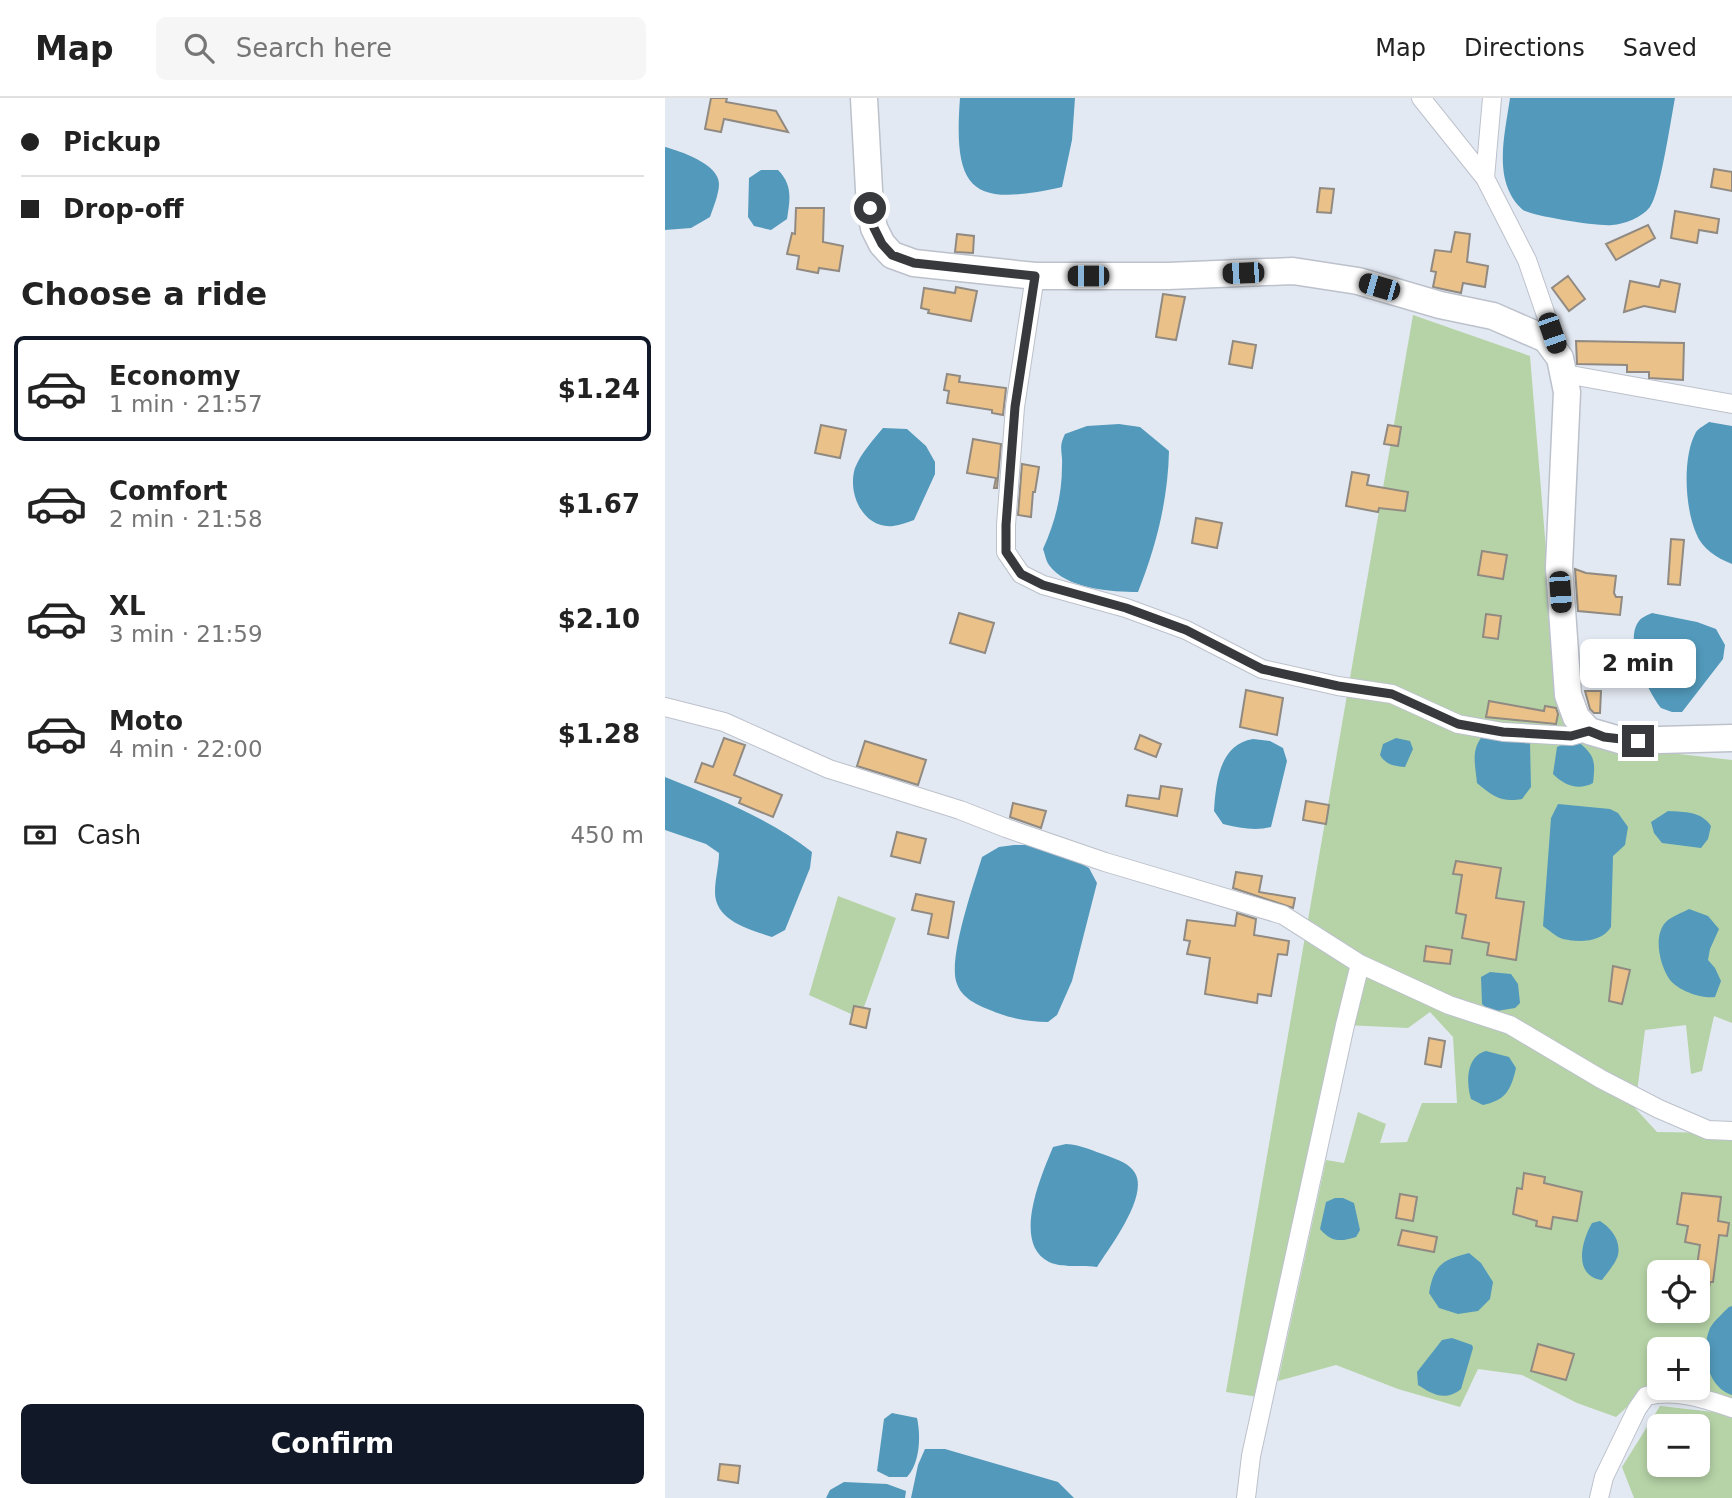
<!DOCTYPE html>
<meta charset="utf-8">
<style>
body{margin:0;font-family:"DejaVu Sans",sans-serif;background:#f6f6f6;color:#222;height:100vh;display:flex;flex-direction:column;font-size:26px;white-space:nowrap}
*{box-sizing:border-box;margin:0}
p{font-size:23px;color:#767676}
.icon{flex:none;width:38px;height:38px;fill:none;stroke:currentColor;stroke-width:2;stroke-linecap:round;stroke-linejoin:round}
.map{position:relative;flex:1;overflow:hidden}
.sheet{display:flex;flex-direction:column;background:#fff;width:665px}
.sheet>*{flex:none}
.banner{display:grid;align-content:center;height:154px;padding:0 21px;background:#fff}
.buttons{position:absolute;left:982px;top:1162px;display:grid;gap:14px}
.buttons a{display:grid;place-items:center;width:63px;height:63px;border-radius:10px;background:#fff;box-shadow:0 4px 10px #0003;font-size:35px}
.end{position:absolute;width:32px;height:32px;margin:-16px;border:9px solid #37393c;background:#fff;box-shadow:0 0 0 4px #fff}
.from{border-radius:50%}
.bubble{position:absolute;height:49px;border-radius:10px;background:#fff;box-shadow:0 4px 10px #0003;font-size:23px;font-weight:600;line-height:49px;text-align:center}
.car{position:absolute;width:21px;height:42px;margin:-21px -10px;border-radius:9px;box-shadow:0 0 5px 2px #0007;background:linear-gradient(#222 24%,#8ab4d8 0 40%,#222 0 76%,#8ab4d8 0 86%,#222 0)}
.banner b{display:flex;align-items:center;gap:24px;height:66px;font-size:26px}
.banner b+b{border-top:2px solid #e0e0e0}
.banner i{width:18px;height:18px;background:#222}
ul{padding:0;list-style:none}
li{display:flex;align-items:center;gap:21px;height:105px;margin:0 14px 10px;padding:0 7px;border:4px solid transparent;border-radius:10px}
li div{flex:1}
li b{display:block;font-size:26px}
li em{font-style:normal;font-weight:600}
li.selected{border-color:#111827}
li>.icon{width:63px;height:63px;stroke-width:1.5}
h2{padding:0 21px;font-size:32px;line-height:84px}
.pay{display:flex;align-items:center;gap:18px;height:77px;padding:0 21px;font-size:26px}
.pay p{margin-inline-start:auto}
.primary-button{display:flex;gap:14px;margin-top:auto;padding:14px 21px}
.primary-button a{flex:1;height:80px;border-radius:10px;background:#111827;color:#fff;font-size:28px;font-weight:600;line-height:80px;text-align:center}
header{display:flex;align-items:center;gap:42px;box-sizing:border-box;height:98px;padding:0 35px;background:#fff;border-bottom:2px solid #e0e0e0}
header strong{font-size:33px}
nav{display:flex;gap:38px;margin-inline-start:auto;font-size:24px}
.search{width:490px;height:63px;background:#f6f6f6;display:flex;align-items:center;gap:18px;box-sizing:border-box;padding:0 24px;border-radius:10px;color:#767676;font-size:26px}
main{display:flex;flex:1;min-height:0}
.map>svg:first-child{display:block}
.green{fill:#b6d3a7;fill-rule:evenodd}
.water{fill:#5299bb}
.building{fill:#eac188;stroke:#908a82;stroke-width:2}
.lines{fill:none;stroke-linecap:round;stroke-linejoin:round}
.street-casing{stroke:#bcc1cb;stroke-width:20}
.secondary-casing{stroke:#bcc1cb;stroke-width:29}
.street{stroke:#fff;stroke-width:18}
.secondary{stroke:#fff;stroke-width:26}
.route{stroke:#37393c;stroke-width:9}
</style>
<header>
<strong>Map</strong>
<div class="search"><svg class="icon" aria-label="search" viewBox="0 0 24 24"><circle cx="10" cy="10" r="6"/><path d="M15 15l6 6"/></svg>Search here</div>
<nav><a>Map</a><a>Directions</a><a>Saved</a></nav>
</header>
<main>
<section class="sheet">
<div class="banner">
<b><i class="from"></i>Pickup</b>
<b><i></i>Drop-off</b>
</div>
<h2>Choose a ride</h2>
<ul>
<li class="selected"><svg class="icon" aria-label="car" viewBox="0 0 24 24"><path d="M5 17H2v-5l4-1 3-4h7l3 4 3 1v5h-3M9 17h6M6 11h13"/><circle cx="7" cy="17" r="2"/><circle cx="17" cy="17" r="2"/></svg><div><b>Economy</b><p>1 min · 21:57</p></div><em>$1.24</em></li>
<li><svg class="icon" aria-label="car" viewBox="0 0 24 24"><path d="M5 17H2v-5l4-1 3-4h7l3 4 3 1v5h-3M9 17h6M6 11h13"/><circle cx="7" cy="17" r="2"/><circle cx="17" cy="17" r="2"/></svg><div><b>Comfort</b><p>2 min · 21:58</p></div><em>$1.67</em></li>
<li><svg class="icon" aria-label="car" viewBox="0 0 24 24"><path d="M5 17H2v-5l4-1 3-4h7l3 4 3 1v5h-3M9 17h6M6 11h13"/><circle cx="7" cy="17" r="2"/><circle cx="17" cy="17" r="2"/></svg><div><b>XL</b><p>3 min · 21:59</p></div><em>$2.10</em></li>
<li><svg class="icon" aria-label="car" viewBox="0 0 24 24"><path d="M5 17H2v-5l4-1 3-4h7l3 4 3 1v5h-3M9 17h6M6 11h13"/><circle cx="7" cy="17" r="2"/><circle cx="17" cy="17" r="2"/></svg><div><b>Moto</b><p>4 min · 22:00</p></div><em>$1.28</em></li>
</ul>
<div class="pay"><svg class="icon" aria-label="cash" viewBox="0 0 24 24"><path d="M3 7h18v10H3z"/><circle cx="12" cy="12" r="2"/></svg>Cash<p>450 m</p></div>
<div class="primary-button"><a>Confirm</a></div>
</section>
<div class="map">
<svg width="1067" height="1400" viewBox="0 0 1067 1400">
<rect width="100%" height="100%" fill="#e3e9f2"/>
<!-- green -->
<path class="green" d="M748,217L865,258L885,500L903,619L934,647L1067,662V925L1049,918L1037,973L1026,976L1021,927L980,932L970,1010L992,1034L1067,1035V1309L982,1291L951,1319L912,1305L857,1277L813,1271L795,1309L733,1291L671,1267L613,1283L661,1062L679,1065L693,1014L721,1026L715,1045L742,1044L757,1005H792L788,939L765,914L743,930L680,927L673,916L593,1299L561,1294ZM994,1174H1032V1213H994ZM994,1251H1032V1290H994Z
M173,798L231,820L195,920L144,897Z
M995,1308L1067,1316V1400H969L957,1369ZM994,1328H1032V1367H994Z"/>
<!-- water -->
<path class="water" d="M295,0H410L407,42L397,89C307,109 288,94 295,0Z
M845,0H1010C1006,21 995,96 985,109C976,120 960,126 947,127C935,129 867,118 858,112C853,108 847,100 845,95C831,68 841,29 845,0Z
M0,49C15,53 54,66 54,86C54,96 48,110 45,119L26,130L0,132Z
M96,72H113C128,87 125,102 122,121L106,132L89,128L83,119L84,80Z
M1044,324L1067,328V466C1052,460 1037,451 1031,435C1020,410 1017,359 1031,334C1034,330 1040,327 1044,324Z
M454,326L475,329L504,353C503,402 491,449 473,494C447,494 401,491 384,467C381,463 380,456 378,451C390,425 397,397 397,368C398,354 393,350 400,336L422,328Z
M218,330L242,331L261,348L270,364V376L249,422C243,424 235,427 228,428C198,431 182,395 190,370C196,355 208,342 218,330Z
M987,515L1032,524L1051,531L1060,547L1058,561L1017,614H1007L996,610C983,594 958,543 974,523C977,519 983,517 987,515Z
M821,634L865,644L866,689L857,701C837,705 827,698 812,685C810,664 805,650 821,634Z
M731,640L745,643L748,651L740,669C729,668 721,667 715,657L718,646Z
M588,641L605,643L618,650L622,663L606,729C590,733 575,730 558,726L549,713C551,684 554,647 588,641Z
M910,641C929,657 931,660 928,685C913,693 899,687 888,676L892,649Z
M0,679C50,699 105,721 147,754L145,770L120,832L107,839C84,831 50,823 50,794C50,780 54,768 54,755L41,746L0,732Z
M893,706L945,711L953,715L963,729L960,747L948,758L946,829C937,844 915,845 898,841C891,839 884,832 878,828L886,720Z
M1003,713C1020,714 1036,713 1046,728L1043,741L1036,750L997,745L989,735L986,724Z
M349,747H375L398,756L424,770L432,785L407,883L392,917L383,924C362,924 344,920 325,912C312,907 297,900 292,886C282,862 309,786 317,759L334,749Z
M1024,811L1043,818L1054,831L1045,851L1043,862L1050,870L1056,883L1050,899C1037,901 1014,893 1005,882C995,868 988,839 1000,825C1005,819 1017,815 1024,811Z
M825,874L846,876L853,886L855,905L850,910L826,914L817,906L816,879Z
M821,953L844,959L851,970C846,992 841,1002 818,1007L806,1001C801,985 801,958 821,953Z
M401,1046C417,1047 428,1053 443,1058C453,1062 464,1065 470,1075C484,1098 444,1150 432,1169C415,1166 400,1171 384,1164C346,1145 377,1076 388,1049Z
M670,1100H678L689,1105L695,1132L691,1139C675,1144 666,1144 655,1131L661,1104Z
M935,1123C946,1130 956,1142 953,1157C951,1165 942,1175 937,1182C908,1178 916,1144 927,1125Z
M804,1155L816,1165L828,1184L825,1201L813,1213L793,1216L774,1210L764,1195C769,1167 777,1162 804,1155Z
M1067,1208V1297C1042,1289 1035,1253 1045,1230C1049,1223 1058,1215 1064,1209Z
M787,1240L807,1247L808,1250L796,1291C780,1304 767,1296 753,1287L752,1274L777,1242Z
M227,1315L252,1320C256,1338 255,1365 242,1379H224L212,1373L219,1321Z
M260,1351H280L393,1384L409,1400H246L253,1367Z
M179,1384L222,1386L241,1393L240,1400H161L165,1392Z"/>
<!-- building -->
<path class="building" d="M46,0H62L61,4L111,13L123,34L59,21L56,34L40,31Z
M1049,71L1067,74V93L1046,89Z
M655,90L669,91L666,115L652,114Z
M131,110H159L158,144L178,148L174,173L154,170L153,175L132,171L134,158L122,156L127,135L130,136Z
M1010,113L1054,121L1052,135L1034,132L1032,145L1006,140Z
M983,127L990,140L951,162L941,146Z
M790,134L805,136L802,164L823,168L820,189L798,185L796,195L768,189L771,174L766,173L770,152L786,154Z
M292,136L309,138L308,155L290,154Z
M903,178L920,201L904,213L887,190Z
M996,182L1015,186L1010,214L979,208L959,214L965,183L994,189Z
M291,189L312,193L306,223L263,215L264,212L256,210L259,190L290,195Z
M498,196L520,199L511,242L491,239Z
M568,243L591,247L587,270L564,266Z
M911,243L1019,245L1018,282L984,280V274H962V267L912,266Z
M282,276L295,278L294,284L341,290L338,317L327,315V312L282,305L284,293L279,292Z
M156,327L181,332L175,360L150,355Z
M723,327L736,329L733,348L719,346Z
M308,341L336,346L332,390H329L331,380L302,375Z
M357,366L374,369L370,394H368L366,419L353,417Z
M687,374L704,377L702,387L743,394L740,413L714,410L713,414L681,408Z
M531,420L557,425L552,450L527,445Z
M1006,441L1019,442L1015,487L1003,486Z
M817,453L842,457L838,481L813,477Z
M910,471L921,475L951,478L949,495L951,499H957L955,517L913,513Z
M294,515L329,525L320,555L285,545Z
M821,516L836,518L833,541L818,539Z
M962,559L964,587L947,588L945,560Z
M581,592L618,600L612,637L575,629Z
M920,593H936L935,615H929L925,611Z
M824,603L879,613L880,608L891,610L893,616L891,626L821,619Z
M475,637L496,646L491,659L470,651Z
M59,640L80,647L69,677L117,697L108,719L74,705L76,700L30,684L37,665L48,669Z
M200,643L261,662L253,687L192,668Z
M496,688L517,691L512,718L461,708L463,697L494,701Z
M641,703L664,707L661,726L638,722Z
M348,705L381,713L376,730L345,719Z
M232,734L261,741L255,765L226,758Z
M791,763L836,770L831,800L859,804L851,862L822,857L824,845L797,840L801,817L791,815L797,777L788,776Z
M571,774L597,778L594,794L630,800L628,810L568,790Z
M251,796L289,804L283,840L263,836L267,816L247,812Z
M572,815L591,821L589,837L624,843L622,857L613,856L606,898L593,896L592,905L540,896L545,860L522,856L525,843L519,842L522,822L570,828Z
M761,848L787,852L785,866L759,863Z
M948,868L965,872L957,906L944,903Z
M189,908L205,911L201,930L185,926Z
M764,940L780,943L776,969L760,966Z
M859,1075L880,1079L879,1085L917,1094L912,1123L888,1119L886,1131L871,1128L872,1123L848,1116L852,1090L857,1091Z
M1017,1095L1056,1099L1053,1123L1064,1125L1062,1138L1054,1137L1048,1184H1045L1040,1213L1033,1212V1161L1035,1147L1020,1144L1023,1128L1012,1126Z
M735,1096L752,1099L748,1123L731,1120Z
M737,1132L772,1139L769,1154L733,1147Z
M873,1246L909,1256L901,1282L866,1273Z
M55,1366L75,1368L73,1385L53,1382Z"/>
<g class="lines">
<!-- street casing -->
<g class="street-casing">
<path id="street" d="M756,0L820,80L862,162L892,249
M820,80L827,0
M370,178L350,309L341,427V454L356,476L378,487L461,510L521,532L597,571L673,588L727,596L793,626L838,634L906,638L924,633
M900,276L1067,306
M0,609L59,624L164,671L295,712L341,730L440,764L618,817L695,866L784,907L845,927L936,981L994,1011L1043,1032L1067,1033
M581,1400L586,1358L680,927L695,866
M934,1400L939,1379L972,1311L981,1298C1011,1291 1038,1300 1067,1310"/>
</g>
<!-- secondary casing -->
<g class="secondary-casing">
<path id="secondary" d="M199,0L205,110L209,130L217,146L227,157L249,165L370,178H503L628,173L693,183L775,207L828,218L881,241L895,260L902,294L894,469L903,597L911,619L924,633L958,643L1067,640"/>
</g>
<!-- street -->
<use href="#street" class="street"/>
<!-- secondary -->
<use href="#secondary" class="secondary"/>
</g>
<g class="lines">
<!-- route -->
<path class="route" d="M205,110L209,130L217,146L227,157L249,165L370,178L350,309L341,427V454L356,476L378,487L461,510L521,532L597,571L673,588L727,596L793,626L838,634L906,638L924,633L939,639L973,643"/>
</g>
</svg>
<div class="buttons">
<a><svg class="icon" aria-label="locate" viewBox="0 0 24 24"><circle cx="12" cy="12" r="6"/><path d="M12 2v4M12 18v4M2 12h4M18 12h4"/></svg></a>
<a>+</a>
<a>−</a>
</div>
<i class="end from" style="left:205px;top:110px"></i>
<i class="end" style="left:973px;top:643px"></i>
<div class="bubble" style="left:915px;top:541px;width:116px">2 min</div>
<i class="car" style="left:578px;top:175px;rotate:268deg"></i>
<i class="car" style="left:423px;top:178px;rotate:270deg"></i>
<i class="car" style="left:714px;top:189px;rotate:286deg"></i>
<i class="car" style="left:887px;top:235px;rotate:161deg"></i>
<i class="car" style="left:895px;top:494px;rotate:176deg"></i>
</div>
</main>
